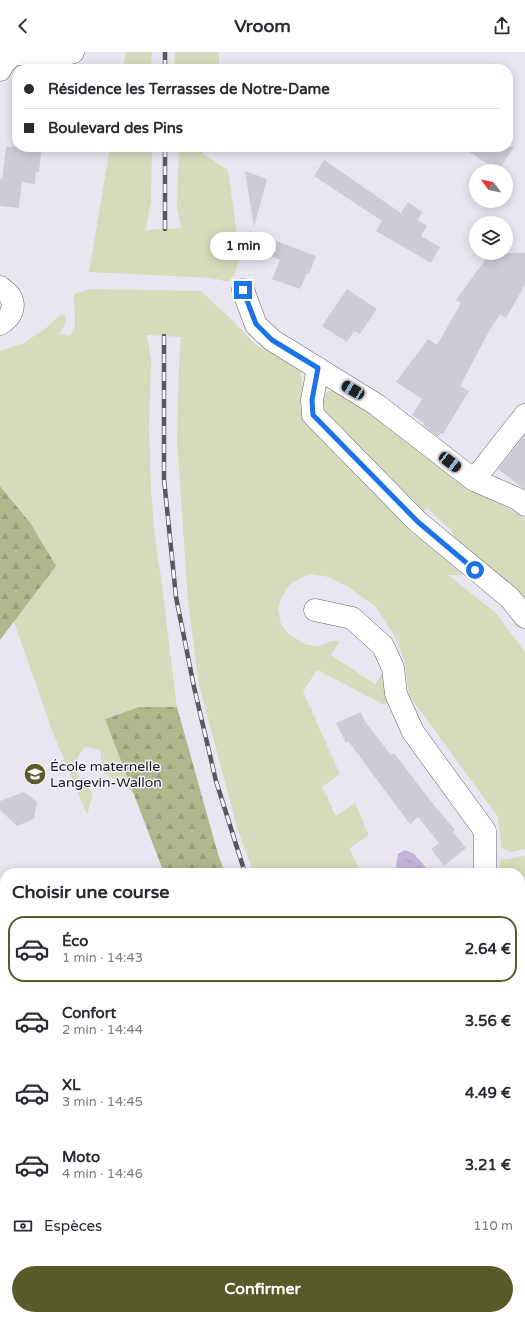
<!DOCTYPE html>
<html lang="fr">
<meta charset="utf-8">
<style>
body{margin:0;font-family:"Varela Round",sans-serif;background:#f2f2f3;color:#2b2b33;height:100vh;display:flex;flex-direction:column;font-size:15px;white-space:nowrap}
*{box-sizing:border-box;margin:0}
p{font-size:13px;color:#7c7c81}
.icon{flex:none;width:22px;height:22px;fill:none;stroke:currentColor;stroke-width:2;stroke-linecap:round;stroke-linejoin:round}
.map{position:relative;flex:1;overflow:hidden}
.sheet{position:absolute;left:0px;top:816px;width:525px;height:452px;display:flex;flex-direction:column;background:#fff;border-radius:16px 16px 0 0;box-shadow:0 2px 10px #0003}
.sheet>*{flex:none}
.hud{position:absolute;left:12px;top:12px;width:501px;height:88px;border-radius:16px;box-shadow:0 2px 10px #0003;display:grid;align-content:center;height:88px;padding:0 12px;background:#fff}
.needle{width:26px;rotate:302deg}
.tools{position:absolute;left:469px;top:112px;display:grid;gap:8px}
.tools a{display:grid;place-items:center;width:44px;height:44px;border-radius:50%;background:#fff;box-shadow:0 2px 10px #0003;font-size:20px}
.end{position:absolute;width:18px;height:18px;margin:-9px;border:5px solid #1a73e8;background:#fff;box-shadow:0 0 0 2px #fff}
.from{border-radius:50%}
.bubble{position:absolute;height:28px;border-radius:14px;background:#fff;box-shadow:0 2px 10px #0003;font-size:13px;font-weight:700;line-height:28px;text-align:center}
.car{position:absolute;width:12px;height:24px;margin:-12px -6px;border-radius:5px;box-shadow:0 0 3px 1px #0007;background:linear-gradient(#222 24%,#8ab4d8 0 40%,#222 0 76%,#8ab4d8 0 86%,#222 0)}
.hud b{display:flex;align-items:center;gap:14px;height:38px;font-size:15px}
.hud b+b{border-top:1px solid #e1e1e2}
.hud i{width:10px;height:10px;background:#2b2b33}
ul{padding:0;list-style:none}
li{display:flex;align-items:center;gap:12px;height:66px;margin:0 8px 6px;padding:0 4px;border:2px solid transparent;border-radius:16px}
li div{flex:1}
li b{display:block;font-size:15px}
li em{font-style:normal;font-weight:700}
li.on{border-color:#585b29}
li>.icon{width:36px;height:36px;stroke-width:1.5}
h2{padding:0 12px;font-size:18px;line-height:48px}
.pay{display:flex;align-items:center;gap:10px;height:44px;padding:0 12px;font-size:15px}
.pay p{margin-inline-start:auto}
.action{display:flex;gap:8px;margin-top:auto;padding:8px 12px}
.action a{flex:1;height:46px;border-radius:24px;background:#585b29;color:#fff;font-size:16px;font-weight:700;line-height:46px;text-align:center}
header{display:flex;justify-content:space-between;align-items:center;height:52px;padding:0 12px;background:#fff;font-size:18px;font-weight:700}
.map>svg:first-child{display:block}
.green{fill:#d7dbbc}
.forest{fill:url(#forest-firs)}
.water{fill:url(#water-ripples)}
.building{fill:#cfcbd6}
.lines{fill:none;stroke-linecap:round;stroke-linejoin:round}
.minor-casing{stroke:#67636c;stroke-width:23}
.minor{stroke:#fff;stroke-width:22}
.rail-casing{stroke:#5a585e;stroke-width:4.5}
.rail{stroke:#f7f3fe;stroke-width:3;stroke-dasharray:9;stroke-linecap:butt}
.route{stroke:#1a73e8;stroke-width:5}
.labels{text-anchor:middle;stroke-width:3;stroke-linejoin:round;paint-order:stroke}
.poi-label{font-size:14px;fill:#1a191d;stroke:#f7f3fe;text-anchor:start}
</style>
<header><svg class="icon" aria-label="back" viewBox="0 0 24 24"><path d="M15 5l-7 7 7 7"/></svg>Vroom<svg class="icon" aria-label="share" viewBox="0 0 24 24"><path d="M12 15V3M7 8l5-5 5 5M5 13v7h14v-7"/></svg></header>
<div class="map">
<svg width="525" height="1268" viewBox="0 0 525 1268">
<defs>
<pattern id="forest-firs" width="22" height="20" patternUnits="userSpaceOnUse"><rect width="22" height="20" fill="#b1b68d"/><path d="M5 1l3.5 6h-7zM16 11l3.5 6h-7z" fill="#989c79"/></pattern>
<pattern id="water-ripples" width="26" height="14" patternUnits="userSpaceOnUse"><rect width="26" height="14" fill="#c4b4db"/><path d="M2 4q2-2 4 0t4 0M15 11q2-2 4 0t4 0" fill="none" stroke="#a89abc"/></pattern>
</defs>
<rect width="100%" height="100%" fill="#eae6f1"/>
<!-- green -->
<path class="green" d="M126,0H152L151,17H123Z
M175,0H219V17H174Z
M110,95H152L151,153H150L146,178L181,176L177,154L179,95H202L203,102L228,118L240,204L235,222L228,230L212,226L89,220Z
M90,237L201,239L229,265L256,293L299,316L303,335L300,356L365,428L466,523H448L496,561L525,600V797L511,800L501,796L498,765L411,646L408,637L405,610L394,583L376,555L347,534L329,525L309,522L291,531L282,544L278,557L281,572L288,582L307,593L320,594L332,589H340L331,603L375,632L384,619L388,650L385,653L317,618L303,640L340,722L322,735L336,764L355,751L369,783L349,797L362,821H254L238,779L199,633L188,549L177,389L179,311L181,285L147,283L151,309L149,374L151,437L155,484L158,510L160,517L177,655H139L105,667L134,741L101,719V698L85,695L78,704V722L93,742L87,763L53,681L14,570L0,526V299L24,291L46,276L59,264L65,262L66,271L59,282L70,284L75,274L74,242Z
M335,337L347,339L458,426L518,462L525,468V551L458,495L451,478L427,456L422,461L325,365L323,351L326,340Z
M525,804V840L520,842V821H499L500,808Z
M520,1057L525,1079V1232L520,1226Z
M296,1263H411L417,1268H299Z"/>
<!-- forest -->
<path class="forest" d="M0,434L31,472L56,514L0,588Z
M139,655H177L218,802L225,821H164L105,667Z
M520,1226L525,1232V1255L520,1249Z
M411,1263H478L482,1268H417Z"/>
<!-- water -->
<path class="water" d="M405,798L414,802L431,821H398L396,814L398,802Z"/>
<!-- building -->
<path class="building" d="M6,95H30V98L41,99L39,120H36L35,132L22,130L19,156L0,154V127L2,128Z
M462,95H514L498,119Z
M324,108L401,161L408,150L422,160L418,168L427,174L421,184L440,195L431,211L376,179L382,169L314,124Z
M245,119L267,127L254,175Z
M250,179L316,204L309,222L307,221L300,237L272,227L280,208L244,192Z
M490,201H525V233L506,266L500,262L487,283L460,334L469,339L443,382L441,381L438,385L423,373L424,371L412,363L422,347L396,330L428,287L437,293L461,251L456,248Z
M347,237L377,257L360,282L354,279L347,290L322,274Z
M525,383V437L498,417Z
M361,660L366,671L391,703L394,701L433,752L455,778L453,780L466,796L444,814L431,797L439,791L418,765L410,772L348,689L346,691L336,671Z
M24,740L37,750L34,767L17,774L0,758V749Z"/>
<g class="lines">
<!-- minor casing -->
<g class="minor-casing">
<path id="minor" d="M11,0L13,2L58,5L73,0
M0,18L4,11L13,2
M0,235C3,238 8,241 10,244C17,256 10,266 0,272
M243,238L256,273L272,288L377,353L474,428L518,447L525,453
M318,316L312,348L313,363L418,470L510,546L525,565
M474,428L525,363
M315,558L352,566L383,594L393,616L396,642L413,680L485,779V821
M520,1006L525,1032
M0,1047L5,1049
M268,1263L272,1268"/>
</g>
<!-- minor -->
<use href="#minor" class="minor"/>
<!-- rail casing -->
<g class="rail-casing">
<path id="rail" d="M165,17V0
M165,177V95
M164,284V427L176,545L194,635L216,729L245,821
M507,1263L512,1268"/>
</g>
<!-- rail -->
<use href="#rail" class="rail"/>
</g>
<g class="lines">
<!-- route -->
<path class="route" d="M243,238L256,272L272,288L318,316L312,348L313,363L418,470L475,518"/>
</g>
<!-- icons -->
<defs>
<g id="school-disc" transform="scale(1.15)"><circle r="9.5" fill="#585b29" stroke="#f7f3fe"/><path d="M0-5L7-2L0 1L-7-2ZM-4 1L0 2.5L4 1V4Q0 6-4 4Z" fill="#fff"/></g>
</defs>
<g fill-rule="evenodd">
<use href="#school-disc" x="35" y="722"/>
</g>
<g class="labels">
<!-- poi labels -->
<g class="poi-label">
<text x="50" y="719">École maternelle<tspan x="50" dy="16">Langevin-Wallon</tspan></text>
</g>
</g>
</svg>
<div class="tools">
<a><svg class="needle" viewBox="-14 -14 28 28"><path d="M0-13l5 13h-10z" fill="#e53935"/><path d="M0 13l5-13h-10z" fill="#7c7c81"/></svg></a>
<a><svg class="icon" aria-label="layers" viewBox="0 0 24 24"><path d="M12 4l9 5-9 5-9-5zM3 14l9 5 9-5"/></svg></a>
</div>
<i class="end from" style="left:475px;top:518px"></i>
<i class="end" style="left:243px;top:238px"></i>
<div class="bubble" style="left:210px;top:180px;width:66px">1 min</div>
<i class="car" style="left:353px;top:338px;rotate:301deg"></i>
<i class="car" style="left:450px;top:410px;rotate:128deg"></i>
<div class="hud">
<b><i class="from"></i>Résidence les Terrasses de Notre-Dame</b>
<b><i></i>Boulevard des Pins</b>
</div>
<section class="sheet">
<h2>Choisir une course</h2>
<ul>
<li class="on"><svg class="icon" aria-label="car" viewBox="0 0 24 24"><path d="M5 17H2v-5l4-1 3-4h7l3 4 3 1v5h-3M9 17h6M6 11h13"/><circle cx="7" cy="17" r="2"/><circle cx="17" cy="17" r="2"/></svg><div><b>Éco</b><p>1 min · 14:43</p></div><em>2.64 €</em></li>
<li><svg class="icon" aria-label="car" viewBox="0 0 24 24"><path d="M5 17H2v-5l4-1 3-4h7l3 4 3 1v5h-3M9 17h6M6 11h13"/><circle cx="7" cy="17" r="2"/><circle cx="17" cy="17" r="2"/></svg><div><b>Confort</b><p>2 min · 14:44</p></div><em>3.56 €</em></li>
<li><svg class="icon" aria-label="car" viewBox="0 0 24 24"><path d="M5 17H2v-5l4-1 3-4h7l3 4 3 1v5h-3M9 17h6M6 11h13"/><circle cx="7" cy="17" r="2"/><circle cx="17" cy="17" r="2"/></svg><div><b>XL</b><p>3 min · 14:45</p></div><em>4.49 €</em></li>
<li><svg class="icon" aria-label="car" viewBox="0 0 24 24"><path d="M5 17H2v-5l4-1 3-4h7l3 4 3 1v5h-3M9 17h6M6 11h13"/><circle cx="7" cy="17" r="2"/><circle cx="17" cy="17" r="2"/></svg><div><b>Moto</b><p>4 min · 14:46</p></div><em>3.21 €</em></li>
</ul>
<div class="pay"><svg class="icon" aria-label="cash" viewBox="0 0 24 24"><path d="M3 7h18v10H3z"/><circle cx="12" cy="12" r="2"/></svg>Espèces<p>110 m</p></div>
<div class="action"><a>Confirmer</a></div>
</section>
</div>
